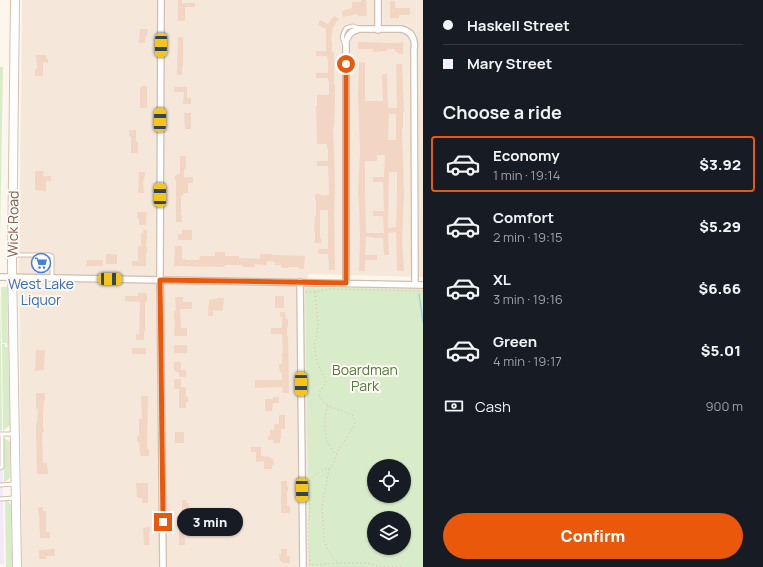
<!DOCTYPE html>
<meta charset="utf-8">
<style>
body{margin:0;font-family:Manrope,sans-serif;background:#20242c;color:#f1f3f6;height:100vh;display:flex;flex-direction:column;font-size:15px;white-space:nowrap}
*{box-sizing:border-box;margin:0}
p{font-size:13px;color:#9ea1a6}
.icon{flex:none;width:22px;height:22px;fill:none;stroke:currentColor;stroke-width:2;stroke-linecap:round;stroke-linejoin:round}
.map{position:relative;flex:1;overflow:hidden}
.drawer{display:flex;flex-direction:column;background:#171b24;width:340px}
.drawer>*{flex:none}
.guide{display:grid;align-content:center;height:88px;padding:0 20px;background:#171b24}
.tools{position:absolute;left:367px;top:459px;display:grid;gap:8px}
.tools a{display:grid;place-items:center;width:44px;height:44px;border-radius:50%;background:#171b24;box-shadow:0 1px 3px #0004;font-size:20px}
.end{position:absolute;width:18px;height:18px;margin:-9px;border:5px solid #ea580c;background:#fff;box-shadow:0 0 0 2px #fff}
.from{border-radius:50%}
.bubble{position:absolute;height:28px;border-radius:14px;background:#171b24;box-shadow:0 1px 3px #0004;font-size:13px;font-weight:800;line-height:28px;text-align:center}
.car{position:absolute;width:12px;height:24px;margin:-12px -6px;border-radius:5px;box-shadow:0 0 3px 1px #0007;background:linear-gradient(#f5c518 24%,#345 0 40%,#f5c518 0 76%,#345 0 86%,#f5c518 0)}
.guide b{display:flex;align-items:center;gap:14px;height:38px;font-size:15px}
.guide b+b{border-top:1px solid #363941}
.guide i{width:10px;height:10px;background:#f1f3f6}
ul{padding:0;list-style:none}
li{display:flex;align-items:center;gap:12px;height:56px;margin:0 8px 6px;padding:0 12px;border:2px solid transparent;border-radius:4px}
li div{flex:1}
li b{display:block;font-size:15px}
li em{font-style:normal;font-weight:800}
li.on{border-color:#ea580c}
li>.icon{width:36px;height:36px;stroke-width:1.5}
h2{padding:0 20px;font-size:18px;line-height:48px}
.pay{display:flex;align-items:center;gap:10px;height:44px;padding:0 20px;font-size:15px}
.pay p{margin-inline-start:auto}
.button{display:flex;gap:8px;margin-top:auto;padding:8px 20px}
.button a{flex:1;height:46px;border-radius:24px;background:#ea580c;color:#fff;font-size:16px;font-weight:800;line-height:46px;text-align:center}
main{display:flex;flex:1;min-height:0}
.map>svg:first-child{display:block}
.residential{fill:#f5e8da}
.education{fill:#f3e8fa}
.green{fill:#d8ecc9;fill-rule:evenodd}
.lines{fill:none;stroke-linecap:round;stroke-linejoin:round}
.stream{stroke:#a5d3da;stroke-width:1.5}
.building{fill:#f3d5c3;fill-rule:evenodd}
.lane-casing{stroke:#d1beb0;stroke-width:5}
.street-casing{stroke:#d1beb0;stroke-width:8}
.secondary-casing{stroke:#d6c0b0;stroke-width:10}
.path{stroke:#d9b8a5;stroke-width:1;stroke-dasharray:1 3;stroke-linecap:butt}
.lane{stroke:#fff;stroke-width:3}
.street{stroke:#fff;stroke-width:5.5}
.secondary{stroke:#fff;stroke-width:8}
.route{stroke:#ea580c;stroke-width:5}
.labels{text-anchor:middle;stroke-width:4;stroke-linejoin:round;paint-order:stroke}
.street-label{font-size:14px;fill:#7a5c4d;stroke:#fffaf3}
.shop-label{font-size:14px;fill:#366cbe;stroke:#fffaf3}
.park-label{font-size:14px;fill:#537a41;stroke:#fffaf3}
</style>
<main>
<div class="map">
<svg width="423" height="567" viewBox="0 0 423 567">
<rect width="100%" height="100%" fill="#fdf6ec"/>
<!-- residential -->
<path class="residential" d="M22,0H423V277L309,274L305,287L309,567H22L19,266Z"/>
<!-- education -->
<path class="education" d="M0,312L4,564H0Z"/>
<!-- green -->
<path class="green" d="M0,67H3L0,243Z
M0,287L2,430H0Z
M1,287H7L8,346H7V343H2Z
M305,287L423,289V567H309ZM374,466H404V496H374ZM374,518H404V548H374Z
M2,344H5V347H8L10,425L4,430H3Z
M4,439C7,439 9,440 10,443V477L8,480L4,482Z
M5,500C9,501 10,503 12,507L11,535L13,567H6Z"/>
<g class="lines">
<!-- stream -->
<path class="stream" d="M419,294L423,322"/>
</g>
<!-- building -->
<path class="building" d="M178,0H182V3H195V7H185V21H178Z
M361,0H366L367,16H358V14L343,17L342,11L352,8V2H361Z
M390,1H395V8H410V15H399V18H390Z
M334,16L339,19L333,27L331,41H332V52H334V85H335V105L334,127H333L334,151L335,184L334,215L335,270H329L328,254H318V249H328V210H320V238H321V243H315V232H314L315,216H316V200H315V194H321V196L329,195L328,166H317V161H328V149H327V144H317L316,106H317V95H329V83L328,78H316V73H328V61L327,56H316V51H326V29L318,25L320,20L328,24Z
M140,29H148L147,36H145V43H139Z
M178,37H183V67H182V75H177Z
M358,42L395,43L403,42V54H398V52H395V49H387V51L373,52V49H358Z
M36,55H46V58L48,59V63L43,62V76H35V69H37V62H36Z
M359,62H365V101H383L382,74H387L388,108H397L396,64H402L404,112H403V128H402L404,194L402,240L404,271H397L396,232L388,233L389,255H384L383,238H373V237H366L365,255H377V260H365V271H359L360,239L359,204L358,192L360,151L358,95ZM389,114H396V140H388ZM377,155H385L384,177H373V182H383L384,211H373V216H383L384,233H366L365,195V161H377ZM389,172H397V196L396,227L388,228Z
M141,86H147V108H140V87H141Z
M174,87H187V98H191V104H183L184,92H174Z
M184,113H191V129H185Z
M129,130H136V142H138V153H131V137L129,136Z
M180,156H186V169H184V177H193V183H188V193H183V196H181V215H182V222H176V180H175V176H176L177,174H180Z
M35,171H44L43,176H51V181H46V191L35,190Z
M139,172H145L144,181H143L144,193H138Z
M137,212H147L146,225H139V218H137Z
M143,230H147V239H146V247H147V253H146V266H132V261H137L138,259V246H141V233H143Z
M182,230H192V240H178V234H182Z
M175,246H182V259H186V260H199L200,256H215V252H225V256H239V258L260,259V254H272V255L305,256L304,269H299V267H288V268H281V265H275V262L267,261V265L255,264V267H242V265H225V267L174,266Z
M106,254H117V264H106Z
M35,258L49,259L48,269L35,268Z
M87,260H103V266H86Z
M138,293H147V302H145V331H144V340H136V334H139L140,302L125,301V296H138Z
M275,296H284V308H275Z
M175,297H183V302H192V309H180L181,328H187V336H174L175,319H174V311H176Z
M217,298H224L223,309L221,311L213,310V316H208L209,300L211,299H217Z
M280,312H285L286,319H288V327H287V335L288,336L289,393H283L282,387L255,388V380H282V372L280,373L279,364H282V353H283L282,334H271V328H282V317H280Z
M174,345H187V353H174Z
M132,348H146V354H132Z
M36,350H45L44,370L35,371Z
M174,362H181V370H186V377H179V372H175V370H174Z
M174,379H181V387H186V397H188V402H186V408H179V389H175V388H174Z
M36,393H45V400H44L43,412V428H44V432H42L43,463H47L48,474H37L36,434V423H37L38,409H36Z
M141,396H148L147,449H149V456H140L139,442H137V436H139V419H142Z
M273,397H279V403H273L272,411H265V399H273Z
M279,415H285V429H281V439H280V443H273V440H268V436H270V430H274V424H279Z
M175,432H184V443H175Z
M251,447H261V456L271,457V459H273L274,465H272V469H264V461L256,462V452H251Z
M281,481H287V486H288V491H287V506H290V513H281Z
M136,483H148V503H142V498H137Z
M182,500H187L186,503H189V519H188V528H184V537H185V545H179V521H184V512H182Z
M38,507H43V511H46V532H50V538H40L39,513H38Z
M150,527V532H149V545H144L143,528Z
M55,549V556H46V559H39V550Z
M281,549H287V556H290V563H282V561H280L279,554H281Z"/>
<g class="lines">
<!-- lane casing -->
<g class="lane-casing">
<path id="lane" d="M345,45C341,38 342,34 346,28L353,26L359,28
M12,255H50L52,256V278
M1,434H13
M0,468L2,467V434
M0,485L14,484
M0,499L14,498"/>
</g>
<!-- street casing -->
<g class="street-casing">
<path id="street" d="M161,0L160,272L163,567
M378,0V30
M0,277L423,285
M300,282L303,567
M346,283V41L349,35L352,32L359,29H401C411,31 416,39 414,49L415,285"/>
</g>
<!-- secondary casing -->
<g class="secondary-casing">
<path id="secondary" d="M15,0L12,264L17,567"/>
</g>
<!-- path -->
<path class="path" d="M306,292H315L328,289L423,291
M315,292L318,322L317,335L314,345L317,362L322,373L326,380V382L319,393C321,408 342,409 353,416L355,422L354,426L339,449L333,465L330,468L325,469L313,476L310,480L309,485L310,506L308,534L310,565L343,563H367L382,567H404
M328,406C324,414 323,434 328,443C330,447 333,450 335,454
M329,469L322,507L324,539L328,551L339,564"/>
<!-- lane -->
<use href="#lane" class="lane"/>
<!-- street -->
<use href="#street" class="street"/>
<!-- secondary -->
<use href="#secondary" class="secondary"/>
</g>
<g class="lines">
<!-- route -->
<path class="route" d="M163,522L160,280L346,283V64"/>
</g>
<!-- icons -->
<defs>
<g id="supermarket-ring" transform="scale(1)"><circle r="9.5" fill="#fffaf3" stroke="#3f7fe0" stroke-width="1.5"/><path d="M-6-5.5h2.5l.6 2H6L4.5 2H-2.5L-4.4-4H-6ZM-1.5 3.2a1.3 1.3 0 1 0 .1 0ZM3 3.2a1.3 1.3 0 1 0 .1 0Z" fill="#3f7fe0"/></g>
</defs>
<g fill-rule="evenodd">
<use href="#supermarket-ring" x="41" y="263"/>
</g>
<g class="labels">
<!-- street labels -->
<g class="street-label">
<text transform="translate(13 224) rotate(-89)" y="5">Wick Road</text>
</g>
<!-- shop labels -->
<g class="shop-label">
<text x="41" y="289">West Lake<tspan x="41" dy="16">Liquor</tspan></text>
</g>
<!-- park labels -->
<g class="park-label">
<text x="365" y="375">Boardman<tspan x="365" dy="16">Park</tspan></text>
</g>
</g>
</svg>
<div class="tools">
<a><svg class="icon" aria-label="locate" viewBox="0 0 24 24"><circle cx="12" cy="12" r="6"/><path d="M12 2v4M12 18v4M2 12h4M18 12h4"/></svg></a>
<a><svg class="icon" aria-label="layers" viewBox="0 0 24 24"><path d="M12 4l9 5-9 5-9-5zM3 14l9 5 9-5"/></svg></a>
</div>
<i class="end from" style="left:346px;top:64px"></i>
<i class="end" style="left:163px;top:522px"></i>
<div class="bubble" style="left:177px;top:508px;width:66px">3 min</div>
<i class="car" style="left:161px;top:45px;rotate:181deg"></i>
<i class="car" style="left:160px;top:120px;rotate:1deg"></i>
<i class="car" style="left:160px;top:195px;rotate:0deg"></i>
<i class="car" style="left:110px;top:279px;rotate:91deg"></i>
<i class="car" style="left:301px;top:384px;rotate:180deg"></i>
<i class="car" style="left:302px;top:490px;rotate:179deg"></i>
</div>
<section class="drawer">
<div class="guide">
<b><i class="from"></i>Haskell Street</b>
<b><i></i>Mary Street</b>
</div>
<h2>Choose a ride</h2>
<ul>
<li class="on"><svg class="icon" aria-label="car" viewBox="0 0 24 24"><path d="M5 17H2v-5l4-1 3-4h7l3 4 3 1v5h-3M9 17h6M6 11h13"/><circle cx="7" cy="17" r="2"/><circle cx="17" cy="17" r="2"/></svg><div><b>Economy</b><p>1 min · 19:14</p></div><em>$3.92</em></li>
<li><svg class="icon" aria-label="car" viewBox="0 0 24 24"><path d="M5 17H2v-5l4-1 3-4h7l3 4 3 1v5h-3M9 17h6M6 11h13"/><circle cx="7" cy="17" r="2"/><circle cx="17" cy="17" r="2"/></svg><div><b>Comfort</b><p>2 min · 19:15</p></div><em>$5.29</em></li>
<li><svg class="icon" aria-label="car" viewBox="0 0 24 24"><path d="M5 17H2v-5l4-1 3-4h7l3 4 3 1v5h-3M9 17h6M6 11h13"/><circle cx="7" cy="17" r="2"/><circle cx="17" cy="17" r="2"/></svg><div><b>XL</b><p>3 min · 19:16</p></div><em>$6.66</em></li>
<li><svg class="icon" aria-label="car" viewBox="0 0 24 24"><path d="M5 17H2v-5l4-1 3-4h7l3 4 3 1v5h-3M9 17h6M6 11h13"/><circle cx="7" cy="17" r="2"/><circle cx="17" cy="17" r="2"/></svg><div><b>Green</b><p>4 min · 19:17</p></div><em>$5.01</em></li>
</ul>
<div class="pay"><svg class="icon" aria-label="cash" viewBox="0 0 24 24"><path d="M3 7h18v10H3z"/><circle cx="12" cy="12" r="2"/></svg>Cash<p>900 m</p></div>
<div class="button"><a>Confirm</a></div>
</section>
</main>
